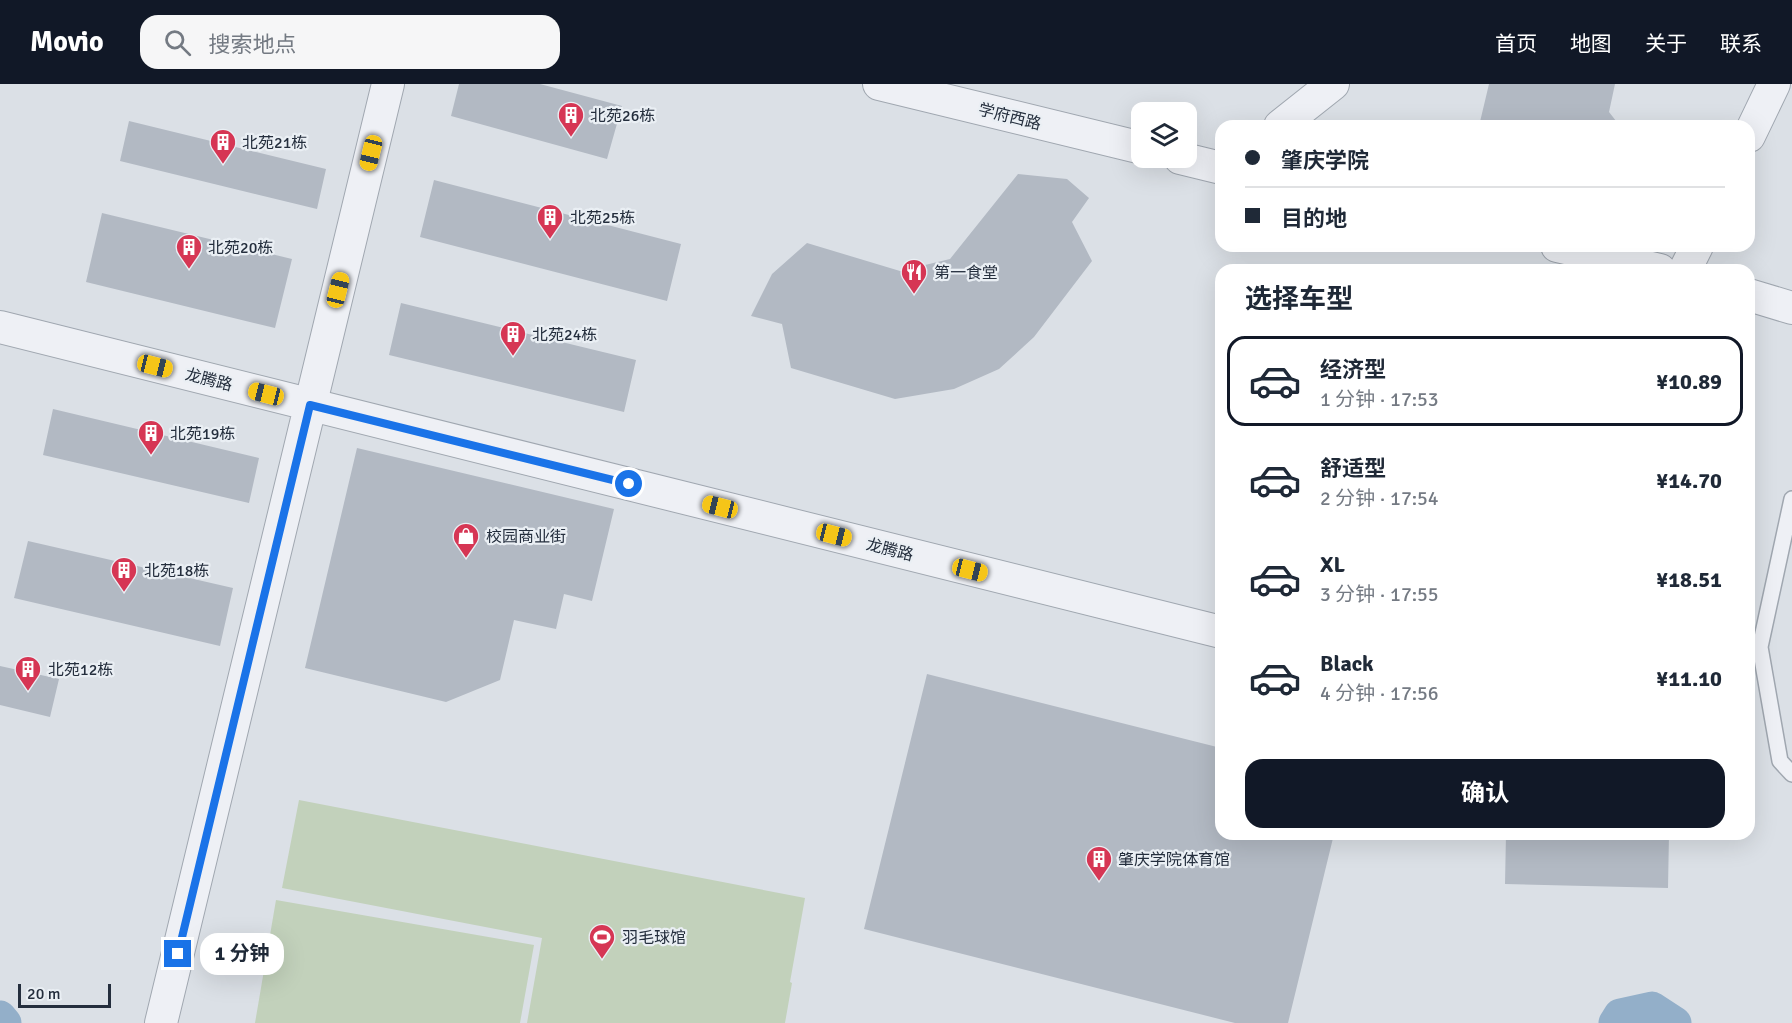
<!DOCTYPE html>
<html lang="zh">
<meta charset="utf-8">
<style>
body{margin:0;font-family:Signika,"Noto Sans SC",sans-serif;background:#f6f6f7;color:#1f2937;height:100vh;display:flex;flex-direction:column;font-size:22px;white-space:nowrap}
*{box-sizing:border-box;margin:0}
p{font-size:20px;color:#747a83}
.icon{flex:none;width:33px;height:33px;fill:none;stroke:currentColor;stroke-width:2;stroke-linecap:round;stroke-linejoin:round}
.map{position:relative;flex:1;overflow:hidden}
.drawer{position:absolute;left:1215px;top:180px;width:540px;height:576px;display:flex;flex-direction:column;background:#fff;border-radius:18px;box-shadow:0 6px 24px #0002}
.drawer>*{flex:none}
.banner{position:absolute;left:1215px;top:36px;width:540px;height:132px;border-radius:18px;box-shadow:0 6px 24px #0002;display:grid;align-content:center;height:132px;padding:0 30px;background:#fff}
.tools{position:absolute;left:1131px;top:18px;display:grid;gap:12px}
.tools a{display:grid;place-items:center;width:66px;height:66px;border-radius:12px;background:#fff;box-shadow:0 6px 24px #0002;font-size:30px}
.scale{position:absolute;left:18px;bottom:15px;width:93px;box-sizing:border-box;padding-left:6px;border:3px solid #242e3d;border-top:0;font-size:16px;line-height:21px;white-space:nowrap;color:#242e3d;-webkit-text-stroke:4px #eaeff4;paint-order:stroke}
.end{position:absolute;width:27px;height:27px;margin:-14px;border:8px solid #1a73e8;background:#fff;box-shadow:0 0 0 3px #fff}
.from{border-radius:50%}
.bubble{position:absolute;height:42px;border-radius:18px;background:#fff;box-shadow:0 6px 24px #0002;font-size:20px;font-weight:700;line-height:42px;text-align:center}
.car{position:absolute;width:18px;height:36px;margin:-18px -9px;border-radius:8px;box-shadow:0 0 4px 2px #0007;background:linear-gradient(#f5c518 24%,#345 0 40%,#f5c518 0 76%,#345 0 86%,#f5c518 0)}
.banner b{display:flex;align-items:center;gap:21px;height:57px;font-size:22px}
.banner b+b{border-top:2px solid #e0e1e3}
.banner i{width:15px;height:15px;background:#1f2937}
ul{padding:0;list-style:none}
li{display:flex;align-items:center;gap:18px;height:90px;margin:0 12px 9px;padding:0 18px;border:3px solid transparent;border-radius:18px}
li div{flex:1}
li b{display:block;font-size:22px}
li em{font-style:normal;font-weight:700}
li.on{border-color:#111827}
li>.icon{width:54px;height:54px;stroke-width:1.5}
h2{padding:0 30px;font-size:27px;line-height:72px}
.primary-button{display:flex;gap:12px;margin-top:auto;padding:12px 30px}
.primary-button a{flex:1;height:69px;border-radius:18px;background:#111827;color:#fff;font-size:24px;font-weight:700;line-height:69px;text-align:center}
header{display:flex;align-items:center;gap:36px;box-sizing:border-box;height:84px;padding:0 30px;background:#111827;color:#fff}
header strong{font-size:28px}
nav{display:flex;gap:33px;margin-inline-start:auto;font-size:21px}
.search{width:420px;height:54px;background:#f6f6f7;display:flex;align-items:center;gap:15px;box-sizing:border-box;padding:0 21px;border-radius:18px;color:#747a83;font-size:22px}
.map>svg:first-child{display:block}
.garden{fill:#c2d1bb}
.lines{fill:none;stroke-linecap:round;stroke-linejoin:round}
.canal{stroke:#93afc9;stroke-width:33}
.building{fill:#b2b9c3}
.service-casing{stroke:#a0a7b0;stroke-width:18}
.minor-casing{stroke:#a0a7b0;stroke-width:34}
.service{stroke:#eef0f5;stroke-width:15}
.minor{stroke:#eef0f5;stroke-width:32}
.route{stroke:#1a73e8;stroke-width:8}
.labels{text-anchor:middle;stroke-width:4.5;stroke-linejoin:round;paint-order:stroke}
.poi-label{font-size:16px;fill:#242e3d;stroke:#eaeff4;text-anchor:start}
.street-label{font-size:16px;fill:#242e3d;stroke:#eaeff4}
</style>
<header>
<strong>Movio</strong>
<div class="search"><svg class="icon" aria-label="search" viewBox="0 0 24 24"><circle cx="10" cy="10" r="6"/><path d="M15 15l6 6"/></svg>搜索地点</div>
<nav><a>首页</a><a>地图</a><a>关于</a><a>联系</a></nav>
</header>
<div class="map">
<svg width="1792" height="939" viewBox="0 0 1792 939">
<rect width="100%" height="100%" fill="#dbe0e6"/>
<!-- garden -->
<path class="garden" d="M299,716L805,814L790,898L792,899L785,939H527L542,854L282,804Z
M276,816L534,861L520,939H255Z"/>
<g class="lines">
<!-- canal -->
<path class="canal" d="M0,933L5,939
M1615,939L1620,931L1652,924L1675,939"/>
</g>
<!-- building -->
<path class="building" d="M459,0H540L622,22L607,75L451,32Z
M1489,0H1615L1609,28L1620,42H1479Z
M129,37L326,85L317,125L120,77Z
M1018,90L1067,95L1089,114L1072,138L1092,177L1034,253L999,285L954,305L895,315L791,284L782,240L751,232L772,190L807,159L900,187L950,175Z
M434,96L681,160L667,217L420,153Z
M102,129L292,175L275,244L86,198Z
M401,219L636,276L624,328L389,271Z
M53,325L259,374L249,419L43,371Z
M357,364L614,425L592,517L564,510L556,545L514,536L500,596L446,618L305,584Z
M28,457L233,504L220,562L14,514Z
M0,582L59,595L50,633L0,621Z
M927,590L1221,664V750H1334L1288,939H1235L864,845Z
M1506,750H1669L1668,804L1505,800Z"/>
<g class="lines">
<!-- service casing -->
<g class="service-casing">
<path id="service" d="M1792,415L1760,563L1780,677L1792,690"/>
</g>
<!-- minor casing -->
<g class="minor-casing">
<path id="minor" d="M879,0L1142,64
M1280,42L1333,0
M1749,52L1774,0
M1180,74L1221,84
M1557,162L1660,186
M1685,186L1697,162
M1749,211L1792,224
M0,243L1221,548
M161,939L388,0"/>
</g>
<!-- service -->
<use href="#service" class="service"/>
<!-- minor -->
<use href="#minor" class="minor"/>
</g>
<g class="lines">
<!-- route -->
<path class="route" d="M178,870L310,321L629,400"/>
</g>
<!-- icons -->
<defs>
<g id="building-pin" transform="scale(1.35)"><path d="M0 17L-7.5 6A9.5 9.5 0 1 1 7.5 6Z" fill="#d63654" stroke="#eaeff4"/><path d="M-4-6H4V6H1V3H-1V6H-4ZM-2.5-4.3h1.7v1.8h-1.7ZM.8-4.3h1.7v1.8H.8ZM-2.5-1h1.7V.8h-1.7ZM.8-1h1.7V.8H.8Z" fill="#fff"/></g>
<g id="restaurant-pin" transform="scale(1.35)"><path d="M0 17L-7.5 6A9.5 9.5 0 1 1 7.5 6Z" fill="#d63654" stroke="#eaeff4"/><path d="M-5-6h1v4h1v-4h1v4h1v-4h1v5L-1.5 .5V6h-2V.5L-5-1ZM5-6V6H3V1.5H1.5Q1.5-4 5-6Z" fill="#fff"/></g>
<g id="shop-pin" transform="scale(1.35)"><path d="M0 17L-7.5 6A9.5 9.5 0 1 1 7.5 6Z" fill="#d63654" stroke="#eaeff4"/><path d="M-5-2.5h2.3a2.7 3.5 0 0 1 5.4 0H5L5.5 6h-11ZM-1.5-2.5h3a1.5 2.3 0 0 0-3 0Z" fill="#fff"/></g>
<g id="stadium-pin" transform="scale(1.35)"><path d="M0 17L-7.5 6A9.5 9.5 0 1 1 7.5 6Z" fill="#d63654" stroke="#eaeff4"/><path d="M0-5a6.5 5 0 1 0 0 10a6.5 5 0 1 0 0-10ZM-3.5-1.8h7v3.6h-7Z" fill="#fff"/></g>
</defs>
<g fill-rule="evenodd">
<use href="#building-pin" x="571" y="31"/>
<use href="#building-pin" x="223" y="58"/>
<use href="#building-pin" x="550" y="133"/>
<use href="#building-pin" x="189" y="163"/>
<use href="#restaurant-pin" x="914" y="188"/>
<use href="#building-pin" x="513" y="250"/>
<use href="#building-pin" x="151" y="349"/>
<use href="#shop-pin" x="466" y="452"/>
<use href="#building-pin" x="124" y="486"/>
<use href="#building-pin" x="28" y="585"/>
<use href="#building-pin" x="1099" y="775"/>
<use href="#stadium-pin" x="602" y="853"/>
</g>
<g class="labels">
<!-- poi labels -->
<g class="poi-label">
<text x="590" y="37">北苑26栋</text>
<text x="242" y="64">北苑21栋</text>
<text x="570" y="139">北苑25栋</text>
<text x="208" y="169">北苑20栋</text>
<text x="934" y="194">第一食堂</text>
<text x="532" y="256">北苑24栋</text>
<text x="170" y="355">北苑19栋</text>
<text x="486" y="458">校园商业街</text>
<text x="144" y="492">北苑18栋</text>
<text x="48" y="591">北苑12栋</text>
<text x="1118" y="781">肇庆学院体育馆</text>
<text x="622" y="859">羽毛球馆</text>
</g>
<!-- street labels -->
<g class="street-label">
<text transform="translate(1010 32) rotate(14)" y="6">学府西路</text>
<text transform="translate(209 295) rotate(14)" y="6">龙腾路</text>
<text transform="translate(890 465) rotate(14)" y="6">龙腾路</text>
</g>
</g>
</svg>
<div class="tools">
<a><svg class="icon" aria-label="layers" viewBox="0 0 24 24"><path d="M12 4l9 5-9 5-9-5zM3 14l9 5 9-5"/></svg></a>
</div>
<div class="scale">20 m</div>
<i class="end from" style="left:629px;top:400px"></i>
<i class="end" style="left:178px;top:870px"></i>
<div class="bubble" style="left:200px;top:849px;width:84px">1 分钟</div>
<i class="car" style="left:371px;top:69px;rotate:194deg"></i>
<i class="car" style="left:338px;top:206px;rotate:14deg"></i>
<i class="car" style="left:155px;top:282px;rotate:104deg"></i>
<i class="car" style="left:266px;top:310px;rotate:284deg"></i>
<i class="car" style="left:720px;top:423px;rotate:284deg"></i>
<i class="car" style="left:834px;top:451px;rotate:104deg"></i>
<i class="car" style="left:970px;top:486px;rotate:104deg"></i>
<div class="banner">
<b><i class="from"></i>肇庆学院</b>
<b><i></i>目的地</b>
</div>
<section class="drawer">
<h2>选择车型</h2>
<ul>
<li class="on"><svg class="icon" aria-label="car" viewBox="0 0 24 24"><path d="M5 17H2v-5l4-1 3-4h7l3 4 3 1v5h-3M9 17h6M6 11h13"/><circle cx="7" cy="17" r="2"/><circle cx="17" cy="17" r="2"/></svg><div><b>经济型</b><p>1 分钟 · 17:53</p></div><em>¥10.89</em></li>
<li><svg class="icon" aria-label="car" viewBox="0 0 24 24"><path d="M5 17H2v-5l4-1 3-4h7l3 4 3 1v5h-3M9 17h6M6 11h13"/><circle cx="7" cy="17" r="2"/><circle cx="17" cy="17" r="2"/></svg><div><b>舒适型</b><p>2 分钟 · 17:54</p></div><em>¥14.70</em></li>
<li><svg class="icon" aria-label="car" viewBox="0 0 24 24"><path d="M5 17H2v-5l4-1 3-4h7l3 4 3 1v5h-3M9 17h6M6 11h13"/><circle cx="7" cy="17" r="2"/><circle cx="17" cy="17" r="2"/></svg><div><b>XL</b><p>3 分钟 · 17:55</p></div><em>¥18.51</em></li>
<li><svg class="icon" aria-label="car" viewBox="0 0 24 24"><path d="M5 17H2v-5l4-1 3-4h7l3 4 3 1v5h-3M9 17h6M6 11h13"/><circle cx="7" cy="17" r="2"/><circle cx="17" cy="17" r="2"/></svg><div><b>Black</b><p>4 分钟 · 17:56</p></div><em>¥11.10</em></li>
</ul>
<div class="primary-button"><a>确认</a></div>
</section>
</div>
